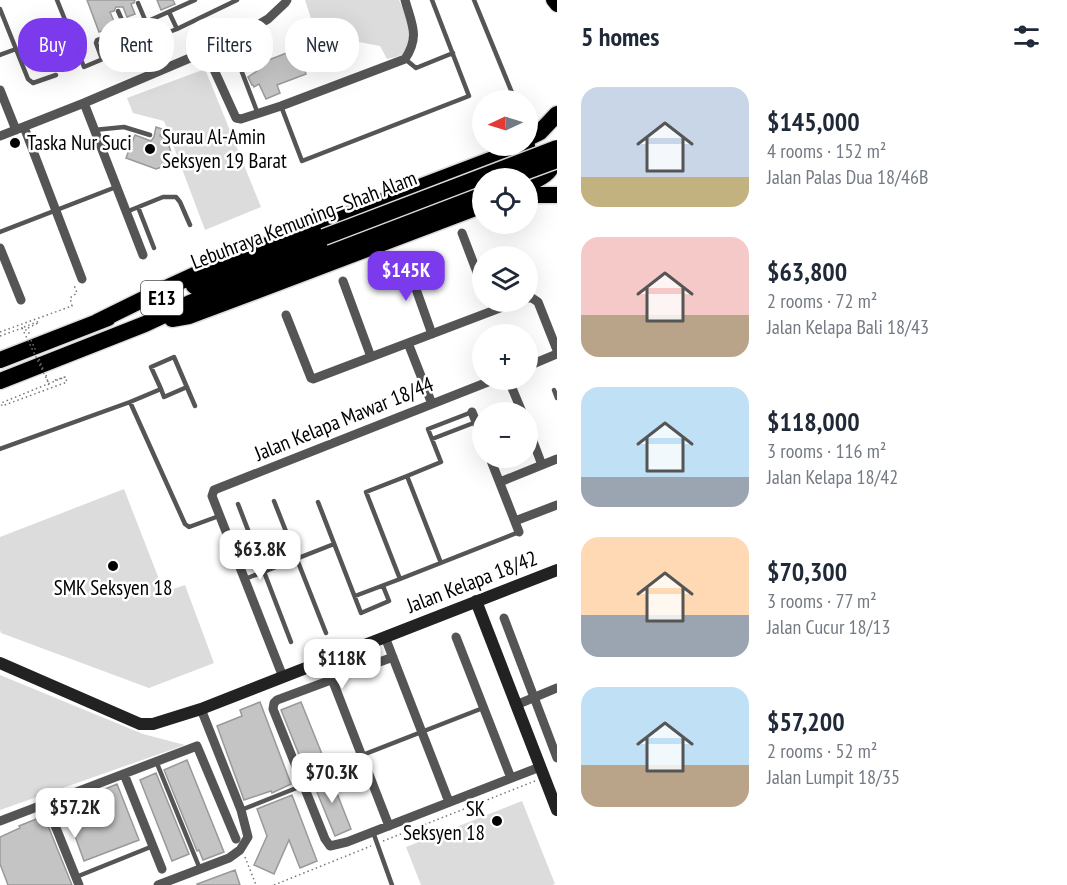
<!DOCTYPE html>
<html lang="en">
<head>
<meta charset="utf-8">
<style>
  body { margin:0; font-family:"PT Sans Narrow",sans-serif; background:#f6f6f7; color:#1f2937; height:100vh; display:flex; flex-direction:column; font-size:22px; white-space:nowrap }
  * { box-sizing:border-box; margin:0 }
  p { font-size:20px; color:#747a83 }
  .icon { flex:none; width:33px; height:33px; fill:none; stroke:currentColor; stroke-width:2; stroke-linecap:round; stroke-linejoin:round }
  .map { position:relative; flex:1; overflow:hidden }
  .sheet { display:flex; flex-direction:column; background:#fff; width:510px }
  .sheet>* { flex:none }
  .hud { position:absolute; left:18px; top:18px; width:448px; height:54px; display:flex; gap:12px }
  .needle { width:39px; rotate:266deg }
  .buttons { position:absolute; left:472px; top:90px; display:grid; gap:12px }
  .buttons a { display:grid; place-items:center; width:66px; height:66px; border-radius:50%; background:#fff; box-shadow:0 6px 24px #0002; font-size:30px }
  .price { position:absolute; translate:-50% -51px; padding:0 14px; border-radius:12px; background:#fff; color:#222; font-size:20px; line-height:39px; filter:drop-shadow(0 2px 3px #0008) }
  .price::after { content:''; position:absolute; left:50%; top:36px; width:18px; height:14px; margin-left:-9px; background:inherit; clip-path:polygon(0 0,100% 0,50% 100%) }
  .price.on { background:#7c3aed; color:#fff }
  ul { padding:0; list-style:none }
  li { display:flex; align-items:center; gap:18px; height:150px; padding:0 24px }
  li span { display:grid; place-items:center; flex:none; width:168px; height:120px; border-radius:18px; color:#555 }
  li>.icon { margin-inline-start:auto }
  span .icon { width:72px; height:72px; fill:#fffc; stroke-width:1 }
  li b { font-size:26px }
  h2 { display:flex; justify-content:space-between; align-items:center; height:72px; padding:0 24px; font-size:26px }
  .chip { padding:0 21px; border-radius:24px; background:#fff; box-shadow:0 6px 24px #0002; font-size:21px; line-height:54px }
  .chip.on { background:#7c3aed; color:#fff }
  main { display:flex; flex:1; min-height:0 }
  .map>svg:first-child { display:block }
  .green { fill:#dcdcdc }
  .building { fill:#c4c4c4; stroke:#999; stroke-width:1.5 }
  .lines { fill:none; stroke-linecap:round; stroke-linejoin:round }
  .primary-casing { stroke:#dbdbdb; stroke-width:16 }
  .highway-casing { stroke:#dbdbdb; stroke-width:19 }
  .path { stroke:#777; stroke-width:1.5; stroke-dasharray:1.5 3; stroke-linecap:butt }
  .lane { stroke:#555; stroke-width:4.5 }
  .street { stroke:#555; stroke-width:9 }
  .secondary { stroke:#222; stroke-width:12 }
  .primary { stroke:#000; stroke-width:14 }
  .highway { stroke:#000; stroke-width:16 }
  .highway-bridge-casing { stroke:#dbdbdb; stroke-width:19; stroke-linecap:butt }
  .path-bridge { stroke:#777; stroke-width:1.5; stroke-dasharray:1.5 3; stroke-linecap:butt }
  .highway-bridge { stroke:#000; stroke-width:16 }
  .poi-dot { fill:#000; stroke:#fff; stroke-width:2 }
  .labels { text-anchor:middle; stroke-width:5; stroke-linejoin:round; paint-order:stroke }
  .shield { fill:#fff; stroke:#4c4c4c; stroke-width:1.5 }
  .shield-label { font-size:20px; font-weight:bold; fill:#000 }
  .poi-label { font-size:21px; fill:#000; stroke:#fff; text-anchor:start }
  .street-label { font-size:21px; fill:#000; stroke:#fff }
</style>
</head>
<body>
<main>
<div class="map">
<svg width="557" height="885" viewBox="0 0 557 885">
  <rect width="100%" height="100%" fill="#fff"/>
  <path class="green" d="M305,0H399C405,14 420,44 401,55C397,57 391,58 387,59L380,46L316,34Z
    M205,69L261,207L205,230L164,121L133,113L127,98Z
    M124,489L164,592L185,585L214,663L149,688L1,633L0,630V537Z
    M0,675L143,734L185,745L0,810Z
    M522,801L555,884L552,885H421L406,847Z"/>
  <path class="building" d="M87,0H135L134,3L131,4L135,14L127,17L123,7H116L114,11L110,12L116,26L99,32Z
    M157,0H173L175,4L161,10Z
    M261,47L266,61L297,49L306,74L277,85L280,93L266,99L259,84L254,87L253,85H252L248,77L257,71L250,52Z
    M156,127L162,129L160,136L167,139L174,163L156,169L126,158L135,135L151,141L154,137Z
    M260,702L291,784L272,793L271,791L244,800L217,726L242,716L240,710Z
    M301,702L326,764L306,772L281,710Z
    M187,760L224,852L203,860L199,850L197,851L164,770Z
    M156,773L189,854L172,861L140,780Z
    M329,773L351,829L335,836L312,780Z
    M117,784L139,840L84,861L66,811L93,800L91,795Z
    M292,795L317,861L300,868L289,840L274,874L254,865L267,836L257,809Z
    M44,816L72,885H8L0,864V837L20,828L19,826Z
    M235,870L240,885H198L197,884Z"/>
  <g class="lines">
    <defs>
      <path id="primary" d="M553,0L557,5"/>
      <path id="highway" d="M528,138L540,132L557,114
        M528,184C543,177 557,171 552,151
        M528,195H557
        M194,286L324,237
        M172,319L189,316L256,291L483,205
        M97,322L164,289L225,261L527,146
        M0,360L108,318
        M0,381L145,324L190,303L483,188"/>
    </defs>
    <use href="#primary" class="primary-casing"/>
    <use href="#highway" class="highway-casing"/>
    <path class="path" d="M24,327L40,321
      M28,328L40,322
      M0,332L72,306L70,298L77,293L74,285
      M0,336L22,328L28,331L30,335
      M46,375L49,386
      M55,380L65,377L1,403L2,406L67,382L65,377
      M383,841L535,781
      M245,857L256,885
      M274,885L371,846"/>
    <path class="lane" d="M57,0L84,67L143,42L155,72
      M474,0L515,100
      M138,3L146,22
      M0,9L28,79L33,83L56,75
      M118,11L126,29
      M169,12L177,29
      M230,41L258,114
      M143,42L177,29L237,0
      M0,55L16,49
      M102,59L96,43L97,40L146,22L195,0
      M405,59L416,68L453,53
      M281,106L302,161L469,96L432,0
      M479,122L483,121
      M94,130L124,127L150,135
      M138,207L154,248
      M126,212L163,197H176L180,202L190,225
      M0,232L116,187
      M161,389L151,367L174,357L195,406
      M554,390L557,398
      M130,402L185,524L189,527L219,516
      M432,439L476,422
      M0,449L130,402L161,389L164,397L187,387
      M407,476L366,492L400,579L519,532
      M274,501L326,633
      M318,502L361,613L389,601L383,586
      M238,504L291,642
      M441,563L407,476L441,462L428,429L472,412
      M245,579L334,544
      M355,596L400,579
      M156,761L200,869
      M301,779L483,708
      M241,810L304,785
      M373,832L392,885
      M76,877L153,846"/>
    <path class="street" d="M206,52L236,118L241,119L281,106L405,59C420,36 412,25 405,0
      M0,90L16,130
      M84,103L143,255
      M24,127L82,279
      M0,136L84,103L230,41L268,19L285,3L287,0
      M462,233L483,288
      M0,248L21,300
      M406,261L432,334
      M343,281L371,357
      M528,298H532L538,302L557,350
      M286,315L311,378L313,379L516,302
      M408,343L432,404
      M528,366L557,354
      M512,388L522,412
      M472,412L483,439
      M528,428L542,465
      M490,458L519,532
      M500,482L557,459
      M515,521L557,505
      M504,618L557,758
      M385,637L449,802
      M456,637L511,778
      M393,657L277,700L274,703L273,709L325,839L330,846L347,842L540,767
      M283,677L212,496L214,490L493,380
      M332,679L389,826
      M516,705L557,688
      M124,774L162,869
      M46,803L79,885
      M0,821L197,746L236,839
      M158,885L229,858L240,850L248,837L241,810L201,709"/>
    <path class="secondary" d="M476,601L557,810
      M0,663L140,724H153L201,709L557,570"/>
    <use href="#primary" class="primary"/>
    <use href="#highway" class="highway"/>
    <defs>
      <path id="highway-bridge" d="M508,178L557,160
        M324,237L557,148"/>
    </defs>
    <use href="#highway-bridge" class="highway-bridge-casing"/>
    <path class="path-bridge" d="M22,328L49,384
      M31,340L36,351
      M39,359L43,369"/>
    <use href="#highway-bridge" class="highway-bridge"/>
  </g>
  <g class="poi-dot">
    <circle cx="15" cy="143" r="6"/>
    <circle cx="150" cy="149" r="6"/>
    <circle cx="113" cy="566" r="6"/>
    <circle cx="497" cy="821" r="6"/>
  </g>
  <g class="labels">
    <rect class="shield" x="141" y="281" width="42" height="34" rx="4.5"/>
    <g class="shield-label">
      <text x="162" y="305">E13</text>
    </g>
    <g class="poi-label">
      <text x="162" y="144">Surau Al-Amin<tspan x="162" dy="24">Seksyen 19 Barat</tspan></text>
      <text x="27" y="150">Taska Nur Suci</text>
      <text x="113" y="595" text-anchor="middle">SMK Seksyen 18</text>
      <text x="485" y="816" text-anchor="end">SK<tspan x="485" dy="24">Seksyen 18</tspan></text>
    </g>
    <g class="street-label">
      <text transform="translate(304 220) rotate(-21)" y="7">Lebuhraya Kemuning–Shah Alam</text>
      <text transform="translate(344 419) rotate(-22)" y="7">Jalan Kelapa Mawar 18/44</text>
      <text transform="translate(472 582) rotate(-21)" y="7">Jalan Kelapa 18/42</text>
    </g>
  </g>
</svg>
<div class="buttons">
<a><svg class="needle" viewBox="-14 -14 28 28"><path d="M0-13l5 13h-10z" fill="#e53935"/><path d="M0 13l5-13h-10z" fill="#747a83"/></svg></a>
<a><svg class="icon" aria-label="locate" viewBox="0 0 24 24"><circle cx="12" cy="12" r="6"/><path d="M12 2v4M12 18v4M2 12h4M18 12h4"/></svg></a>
<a><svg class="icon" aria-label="layers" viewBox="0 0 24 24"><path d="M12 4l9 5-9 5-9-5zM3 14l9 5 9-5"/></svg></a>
<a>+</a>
<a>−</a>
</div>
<b class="price on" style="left:406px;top:302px">$145K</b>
<b class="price" style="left:260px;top:581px">$63.8K</b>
<b class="price" style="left:342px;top:690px">$118K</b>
<b class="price" style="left:332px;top:804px">$70.3K</b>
<b class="price" style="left:75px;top:839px">$57.2K</b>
<div class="hud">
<a class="chip on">Buy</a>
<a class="chip">Rent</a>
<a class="chip">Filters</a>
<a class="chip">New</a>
</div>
</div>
<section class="sheet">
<h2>5 homes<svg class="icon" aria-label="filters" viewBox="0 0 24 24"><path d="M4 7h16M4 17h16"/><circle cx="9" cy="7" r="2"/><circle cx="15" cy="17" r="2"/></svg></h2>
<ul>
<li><span style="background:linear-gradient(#c9d6e8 75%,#c2b280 0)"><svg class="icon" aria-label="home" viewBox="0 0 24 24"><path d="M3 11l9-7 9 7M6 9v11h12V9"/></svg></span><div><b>$145,000</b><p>4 rooms · 152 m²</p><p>Jalan Palas Dua 18/46B</p></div></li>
<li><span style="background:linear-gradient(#f6c9c9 65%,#b9a48a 0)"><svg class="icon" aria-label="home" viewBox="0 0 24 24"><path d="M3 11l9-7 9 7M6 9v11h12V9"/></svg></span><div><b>$63,800</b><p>2 rooms · 72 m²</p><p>Jalan Kelapa Bali 18/43</p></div></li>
<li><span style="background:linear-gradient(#bfe0f5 75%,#9aa5b1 0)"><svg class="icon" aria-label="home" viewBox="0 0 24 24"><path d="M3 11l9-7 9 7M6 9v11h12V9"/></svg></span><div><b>$118,000</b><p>3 rooms · 116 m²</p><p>Jalan Kelapa 18/42</p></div></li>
<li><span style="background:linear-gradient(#ffd9b3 65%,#9aa5b1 0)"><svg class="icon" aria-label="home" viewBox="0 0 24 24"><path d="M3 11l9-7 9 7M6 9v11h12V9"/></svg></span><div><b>$70,300</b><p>3 rooms · 77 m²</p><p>Jalan Cucur 18/13</p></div></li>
<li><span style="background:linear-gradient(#bfe0f5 65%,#b9a48a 0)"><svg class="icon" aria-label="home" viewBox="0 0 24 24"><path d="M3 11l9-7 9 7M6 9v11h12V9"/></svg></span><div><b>$57,200</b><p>2 rooms · 52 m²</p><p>Jalan Lumpit 18/35</p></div></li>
</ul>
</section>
</main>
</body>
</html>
